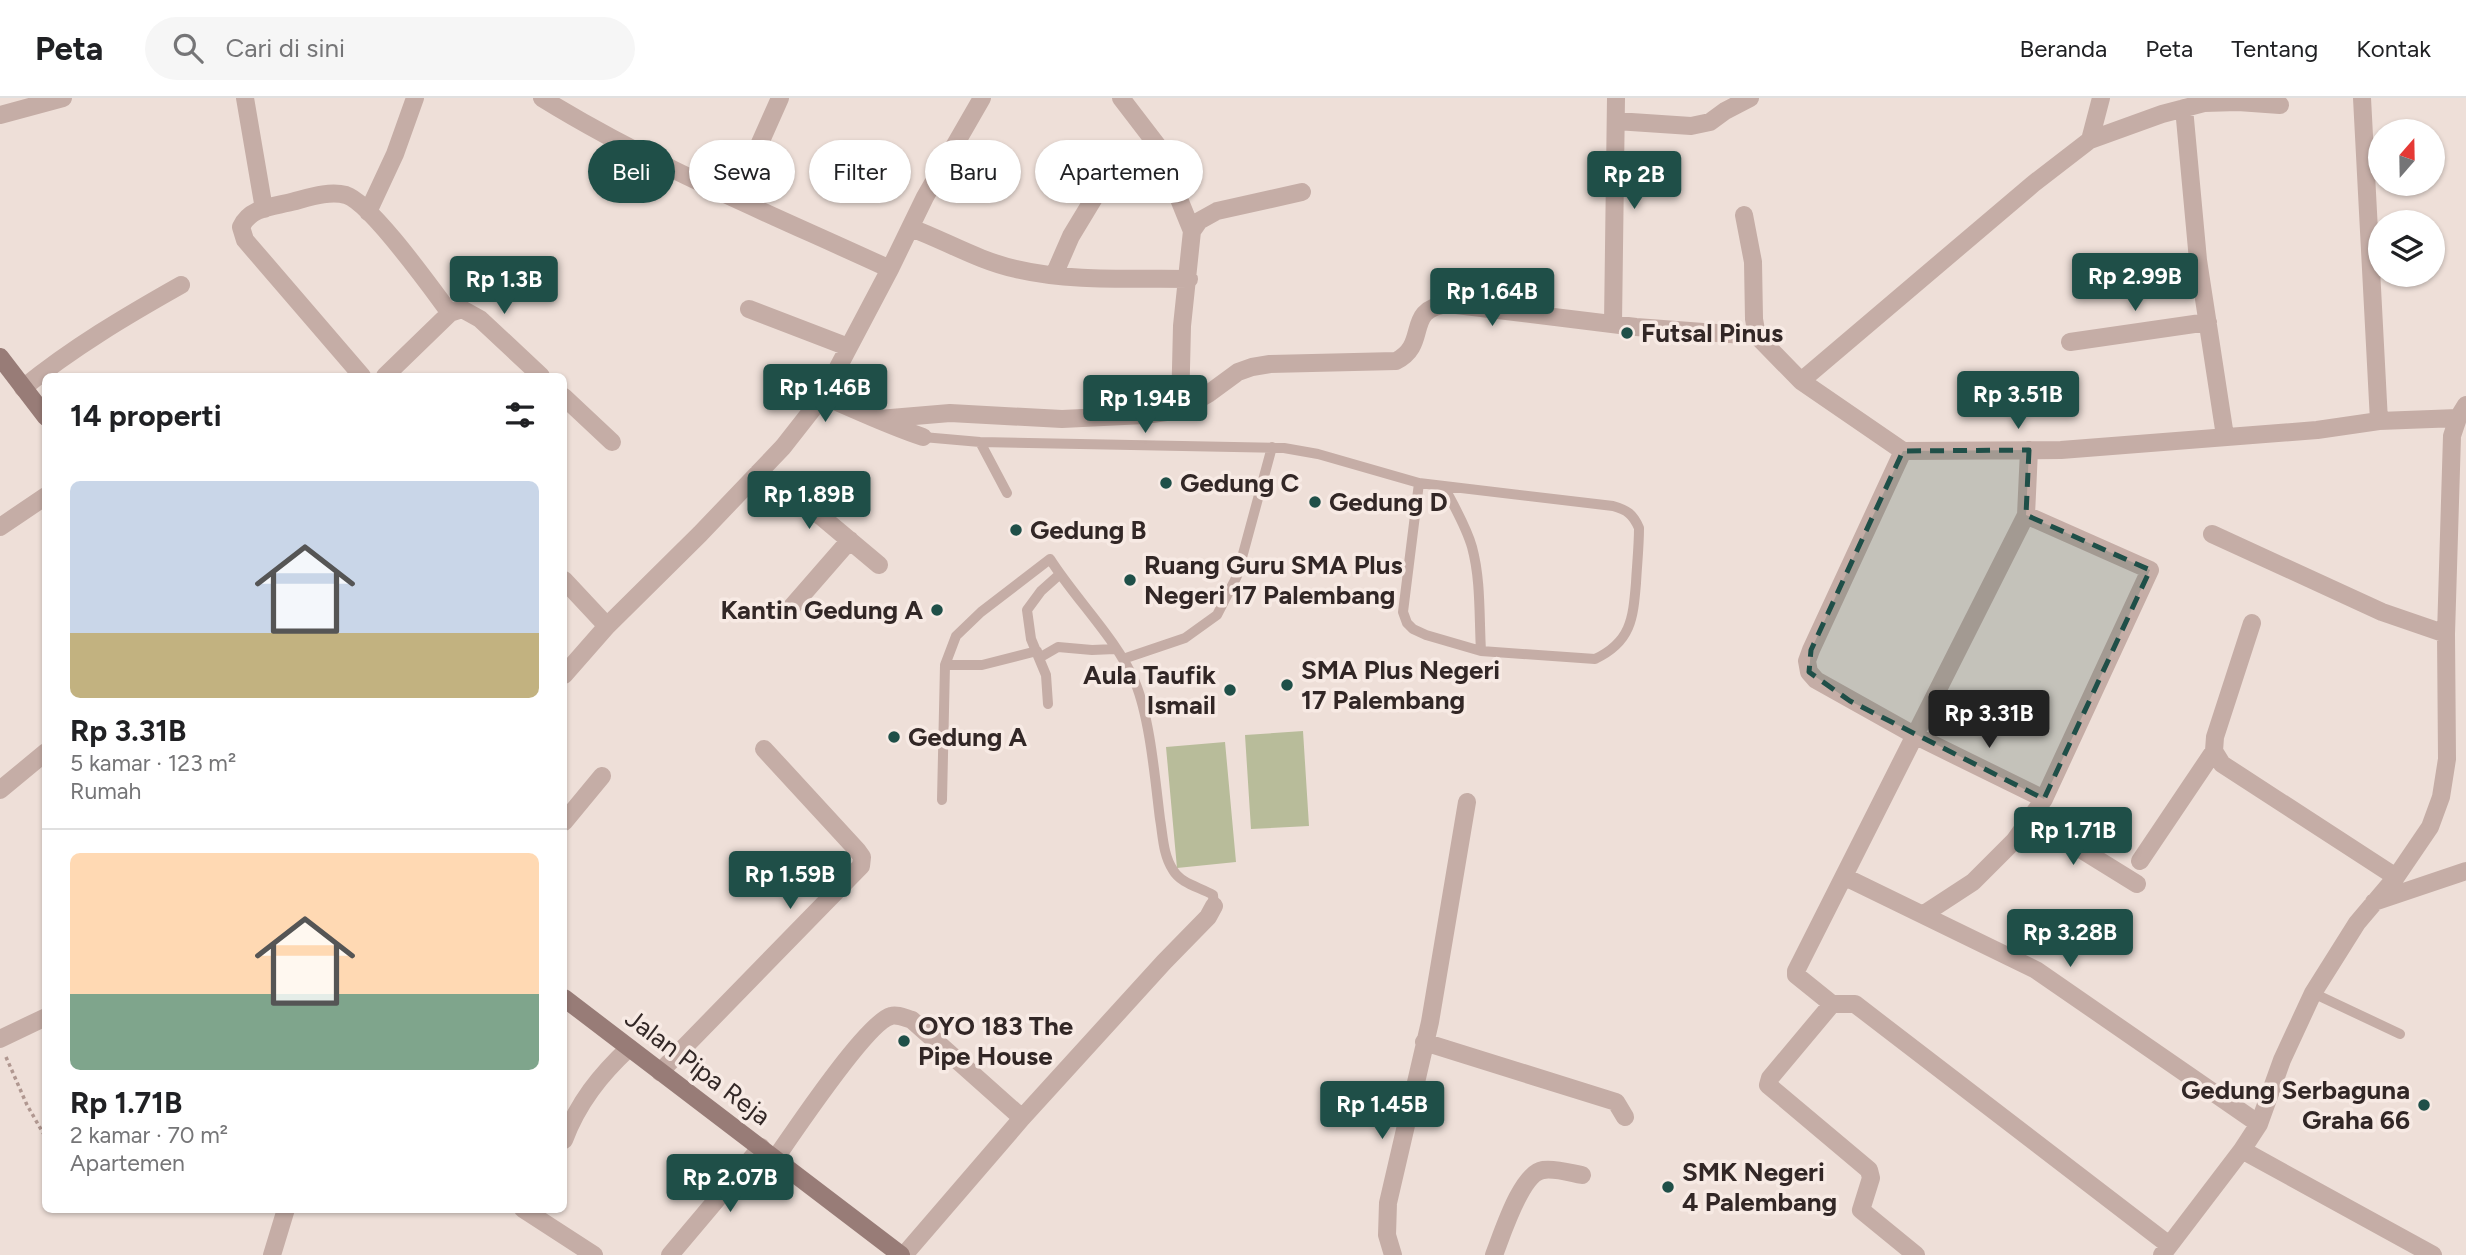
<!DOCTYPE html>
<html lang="id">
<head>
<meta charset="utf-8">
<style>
  body { margin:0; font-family:Figtree,sans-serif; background:#f6f6f6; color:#202124; height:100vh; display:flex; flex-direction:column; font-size:26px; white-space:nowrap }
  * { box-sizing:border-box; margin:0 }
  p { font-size:23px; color:#757577 }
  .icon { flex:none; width:38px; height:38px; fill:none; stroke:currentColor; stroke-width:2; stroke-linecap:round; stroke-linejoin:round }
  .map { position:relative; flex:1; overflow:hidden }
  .drawer { position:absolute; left:42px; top:275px; width:525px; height:840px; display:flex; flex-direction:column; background:#fff; border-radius:10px; box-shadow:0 2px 5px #0004 }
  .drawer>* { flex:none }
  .hud { position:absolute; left:588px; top:42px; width:665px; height:63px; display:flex; gap:14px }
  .needle { width:46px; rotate:20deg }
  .buttons { position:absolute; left:2368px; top:21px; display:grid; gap:14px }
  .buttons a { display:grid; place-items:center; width:77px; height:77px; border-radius:50%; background:#fff; box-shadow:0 2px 5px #0004; font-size:35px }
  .price { position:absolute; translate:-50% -60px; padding:0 16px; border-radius:7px; background:#1f4f48; color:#fff; font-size:23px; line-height:46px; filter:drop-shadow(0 2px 4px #0008) }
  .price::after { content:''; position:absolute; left:50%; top:42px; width:21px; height:16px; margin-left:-10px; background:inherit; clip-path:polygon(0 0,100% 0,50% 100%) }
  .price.on { background:#222; color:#fff }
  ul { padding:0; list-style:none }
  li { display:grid; align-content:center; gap:14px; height:371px; padding:0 28px }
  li+li { border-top:2px solid #e0e0e0 }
  li span { display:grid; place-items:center; height:217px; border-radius:10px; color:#555 }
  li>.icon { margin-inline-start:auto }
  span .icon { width:126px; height:126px; fill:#fffc; stroke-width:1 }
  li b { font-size:30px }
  h2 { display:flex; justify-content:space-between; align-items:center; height:84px; padding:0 28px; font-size:30px }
  .tag { padding:0 24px; border-radius:32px; background:#fff; box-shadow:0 2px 5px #0004; font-size:24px; line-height:63px }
  .tag.on { background:#1f4f48; color:#fff }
  header { display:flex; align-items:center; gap:42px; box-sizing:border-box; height:98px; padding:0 35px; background:#fff; border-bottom:2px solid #e0e0e0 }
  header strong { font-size:33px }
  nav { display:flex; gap:38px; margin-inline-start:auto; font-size:24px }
  .search { width:490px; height:63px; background:#f6f6f6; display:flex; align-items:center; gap:18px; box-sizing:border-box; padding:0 24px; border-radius:38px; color:#757577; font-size:26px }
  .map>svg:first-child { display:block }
  .green { fill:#b8bc9a }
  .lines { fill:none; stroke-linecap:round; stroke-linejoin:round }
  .path { stroke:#b09790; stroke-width:3.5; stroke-dasharray:3.5 3.5; stroke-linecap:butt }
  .lane { stroke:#c5ada6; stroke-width:10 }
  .street { stroke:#c5ada6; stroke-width:18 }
  .secondary { stroke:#987c77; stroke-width:18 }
  .marked { fill:#1f4f48; fill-opacity:0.2; stroke:#1f4f48; stroke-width:5; stroke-dasharray:14 9; stroke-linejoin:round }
  .poi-dot { fill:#1f4f48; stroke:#f7eae4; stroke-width:2.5 }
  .labels { text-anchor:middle; stroke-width:7; stroke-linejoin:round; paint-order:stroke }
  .poi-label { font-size:26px; font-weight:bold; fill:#322726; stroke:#f7eae4; text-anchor:start }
  .street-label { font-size:26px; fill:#322726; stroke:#f7eae4 }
</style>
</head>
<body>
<header>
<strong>Peta</strong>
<div class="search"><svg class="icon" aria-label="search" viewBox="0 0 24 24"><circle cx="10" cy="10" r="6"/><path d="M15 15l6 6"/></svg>Cari di sini</div>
<nav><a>Beranda</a><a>Peta</a><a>Tentang</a><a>Kontak</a></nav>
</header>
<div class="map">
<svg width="2466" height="1157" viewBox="0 0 2466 1157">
  <rect width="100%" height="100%" fill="#eedfd8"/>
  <path class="green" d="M1303,633L1309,728L1251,731L1245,637Z
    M1225,644L1236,764L1177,770L1166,649Z"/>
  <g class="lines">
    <path class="path" d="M6,959L27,1007L46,1040
      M45,1069L46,1067"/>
    <path class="lane" d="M923,339L980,344L1284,350L1318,356L1419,385L1613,408C1627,412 1633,416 1639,430C1639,448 1637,466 1636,485C1633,521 1631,544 1595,561L1481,553L1426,537L1413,531L1407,525L1403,514L1419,385
      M980,344L1007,395
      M1444,389C1454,408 1466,428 1472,449C1481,482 1479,519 1481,553
      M1039,560L1058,549L1092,552L1115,551
      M1123,561L1185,540L1217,517L1237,478L1272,349
      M945,567H982L1037,553
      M1048,606L1046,577L1031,541L1027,512L1041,493L1060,476
      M942,702L945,567L956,538L981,514L1050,461C1076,502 1116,540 1135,584C1150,620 1155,681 1160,721C1163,738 1163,757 1173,772C1181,786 1200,789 1213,797L1214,808
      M2313,895L2400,936"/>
    <path class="street" d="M245,0L264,111
      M542,0C652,68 773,117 890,171
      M1121,0L1157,47L1192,133
      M2362,0L2379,323
      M2184,10L2198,162L2225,338
      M0,17L63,0
      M1616,23L1691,28L1710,24L1725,13L1750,0
      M2090,42L2101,0
      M736,99L780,0
      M368,114L395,56L415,0
      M1744,117L1753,164L1754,221L1757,238
      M911,130C946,143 979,163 1016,171C1070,184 1133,180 1189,181
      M1054,177L1071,138L1117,62
      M749,211L848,249
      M1613,225L1616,0
      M2070,244L2208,224
      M362,278L245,142L241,129C249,111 269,109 287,105C305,101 327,92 346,97C371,105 432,191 450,215
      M385,278L450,215L462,211L480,221L541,278
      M1801,283L2033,86L2090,42L2162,16L2204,5L2238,4L2280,7
      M23,290C72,250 126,218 181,187
      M823,298C856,312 889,328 923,339
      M564,299L612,344
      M1180,312L1182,228L1192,133L1199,123L1217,113L1302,94
      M879,321L950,315L1062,321L1145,317L1180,312L1208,296L1238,274L1252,269L1270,266L1396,263C1430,246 1403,211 1448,206L1636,229L1757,238L1801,283L1903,353L2061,352L2317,332L2379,323L2458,320
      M2029,352L2026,417L1796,873V877L1832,906H1855L2169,1147
      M1903,353L1811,552L1807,563L1809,574L1816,582L1916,638L2044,701
      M759,374L823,420L879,467
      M0,429L46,398
      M2212,436L2382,514L2446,536
      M564,482L607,528
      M789,512L850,442
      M2252,525L2215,639L2214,653L2222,666L2396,779
      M564,577L607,528L700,436L783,349L823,298L890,171L925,99L982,0
      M0,692L46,654
      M2036,713L2066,737L2068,743L2074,747L2137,786
      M564,724L602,678
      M2140,763L2214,653
      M1845,779L2036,872L2259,1026
      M2374,804L2466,773
      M1924,816L1973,784L2015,742L2044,701L2150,472L2026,417
      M1832,906L1770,980L1768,987L1869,1072L1871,1080L1861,1112L1916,1157
      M0,941L46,919
      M1424,944L1616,1004L1625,1019
      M660,974L861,768L862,759L857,752L764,651
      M564,1042C578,1005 600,977 629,950
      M2242,1052L2433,1157
      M775,1061C793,1035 867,924 891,918C897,916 905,920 912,922L1022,1020
      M523,1111L594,1157
      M272,1157L286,1111
      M670,1157L761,1049
      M904,1157L1022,1020L1164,864L1208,819L1214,808
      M1393,1157L1387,1137L1388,1105L1430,924L1467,704
      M1494,1157C1502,1137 1521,1075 1543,1072C1555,1070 1571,1075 1582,1077
      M2162,1157L2242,1052L2259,1026L2282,962L2313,895L2357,825L2396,779L2430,729L2441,699L2447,661L2446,536L2452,338L2458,320L2466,307"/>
    <path class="secondary" d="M0,259L46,319
      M564,900L901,1157"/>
  </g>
  <path class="marked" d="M2029,352L2026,417L2150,472L2044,701L1850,603L1809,574L1811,552L1903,353Z"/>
  <g class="poi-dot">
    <circle cx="1627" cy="235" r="7"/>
    <circle cx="1166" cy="385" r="7"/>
    <circle cx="1315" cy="404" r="7"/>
    <circle cx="1016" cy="432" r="7"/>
    <circle cx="1130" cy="482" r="7"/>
    <circle cx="937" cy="512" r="7"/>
    <circle cx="1287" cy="587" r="7"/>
    <circle cx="1230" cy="592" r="7"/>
    <circle cx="894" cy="639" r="7"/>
    <circle cx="904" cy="943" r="7"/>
    <circle cx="2424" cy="1007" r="7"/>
    <circle cx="1668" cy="1089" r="7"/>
  </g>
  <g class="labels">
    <g class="poi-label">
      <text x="1641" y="244">Futsal Pinus</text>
      <text x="1180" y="394">Gedung C</text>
      <text x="1329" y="413">Gedung D</text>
      <text x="1030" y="441">Gedung B</text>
      <text x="1144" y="476">Ruang Guru SMA Plus<tspan x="1144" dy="30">Negeri 17 Palembang</tspan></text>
      <text x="923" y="521" text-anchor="end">Kantin Gedung A</text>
      <text x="1301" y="581">SMA Plus Negeri<tspan x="1301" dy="30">17 Palembang</tspan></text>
      <text x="1216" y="586" text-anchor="end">Aula Taufik<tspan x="1216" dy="30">Ismail</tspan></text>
      <text x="908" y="648">Gedung A</text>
      <text x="918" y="937">OYO 183 The<tspan x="918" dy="30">Pipe House</tspan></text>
      <text x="2410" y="1001" text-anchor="end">Gedung Serbaguna<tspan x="2410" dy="30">Graha 66</tspan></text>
      <text x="1682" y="1083">SMK Negeri<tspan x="1682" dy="30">4 Palembang</tspan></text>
    </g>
    <g class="street-label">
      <text transform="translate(698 969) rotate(37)" y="9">Jalan Pipa Reja</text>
    </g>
  </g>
</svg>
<div class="buttons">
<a><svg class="needle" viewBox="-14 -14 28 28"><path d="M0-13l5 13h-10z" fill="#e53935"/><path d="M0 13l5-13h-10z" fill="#757577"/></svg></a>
<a><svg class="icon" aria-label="layers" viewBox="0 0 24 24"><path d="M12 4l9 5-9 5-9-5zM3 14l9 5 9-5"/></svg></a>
</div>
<b class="price" style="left:1634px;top:113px">Rp 2B</b>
<b class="price" style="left:2135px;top:215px">Rp 2.99B</b>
<b class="price" style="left:504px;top:218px">Rp 1.3B</b>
<b class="price" style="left:1492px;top:230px">Rp 1.64B</b>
<b class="price" style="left:825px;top:326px">Rp 1.46B</b>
<b class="price" style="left:2018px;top:333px">Rp 3.51B</b>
<b class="price" style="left:1145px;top:337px">Rp 1.94B</b>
<b class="price" style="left:809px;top:433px">Rp 1.89B</b>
<b class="price on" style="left:1989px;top:652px">Rp 3.31B</b>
<b class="price" style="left:2073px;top:769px">Rp 1.71B</b>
<b class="price" style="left:790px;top:813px">Rp 1.59B</b>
<b class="price" style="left:2070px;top:871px">Rp 3.28B</b>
<b class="price" style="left:1382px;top:1043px">Rp 1.45B</b>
<b class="price" style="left:730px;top:1116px">Rp 2.07B</b>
<div class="hud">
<a class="tag on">Beli</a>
<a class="tag">Sewa</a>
<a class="tag">Filter</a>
<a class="tag">Baru</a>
<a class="tag">Apartemen</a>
</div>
<section class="drawer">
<h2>14 properti<svg class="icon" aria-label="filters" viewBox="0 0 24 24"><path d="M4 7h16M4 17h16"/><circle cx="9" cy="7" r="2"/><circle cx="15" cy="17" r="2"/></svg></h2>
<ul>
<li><span style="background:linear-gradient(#c9d6e8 70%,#c2b280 0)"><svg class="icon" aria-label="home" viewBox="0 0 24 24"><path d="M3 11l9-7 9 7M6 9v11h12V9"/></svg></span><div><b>Rp 3.31B</b><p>5 kamar · 123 m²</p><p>Rumah</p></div></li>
<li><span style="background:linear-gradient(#ffd9b3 65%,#7fa58c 0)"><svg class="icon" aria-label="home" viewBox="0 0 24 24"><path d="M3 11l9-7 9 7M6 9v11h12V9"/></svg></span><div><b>Rp 1.71B</b><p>2 kamar · 70 m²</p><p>Apartemen</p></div></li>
</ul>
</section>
</div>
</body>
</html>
